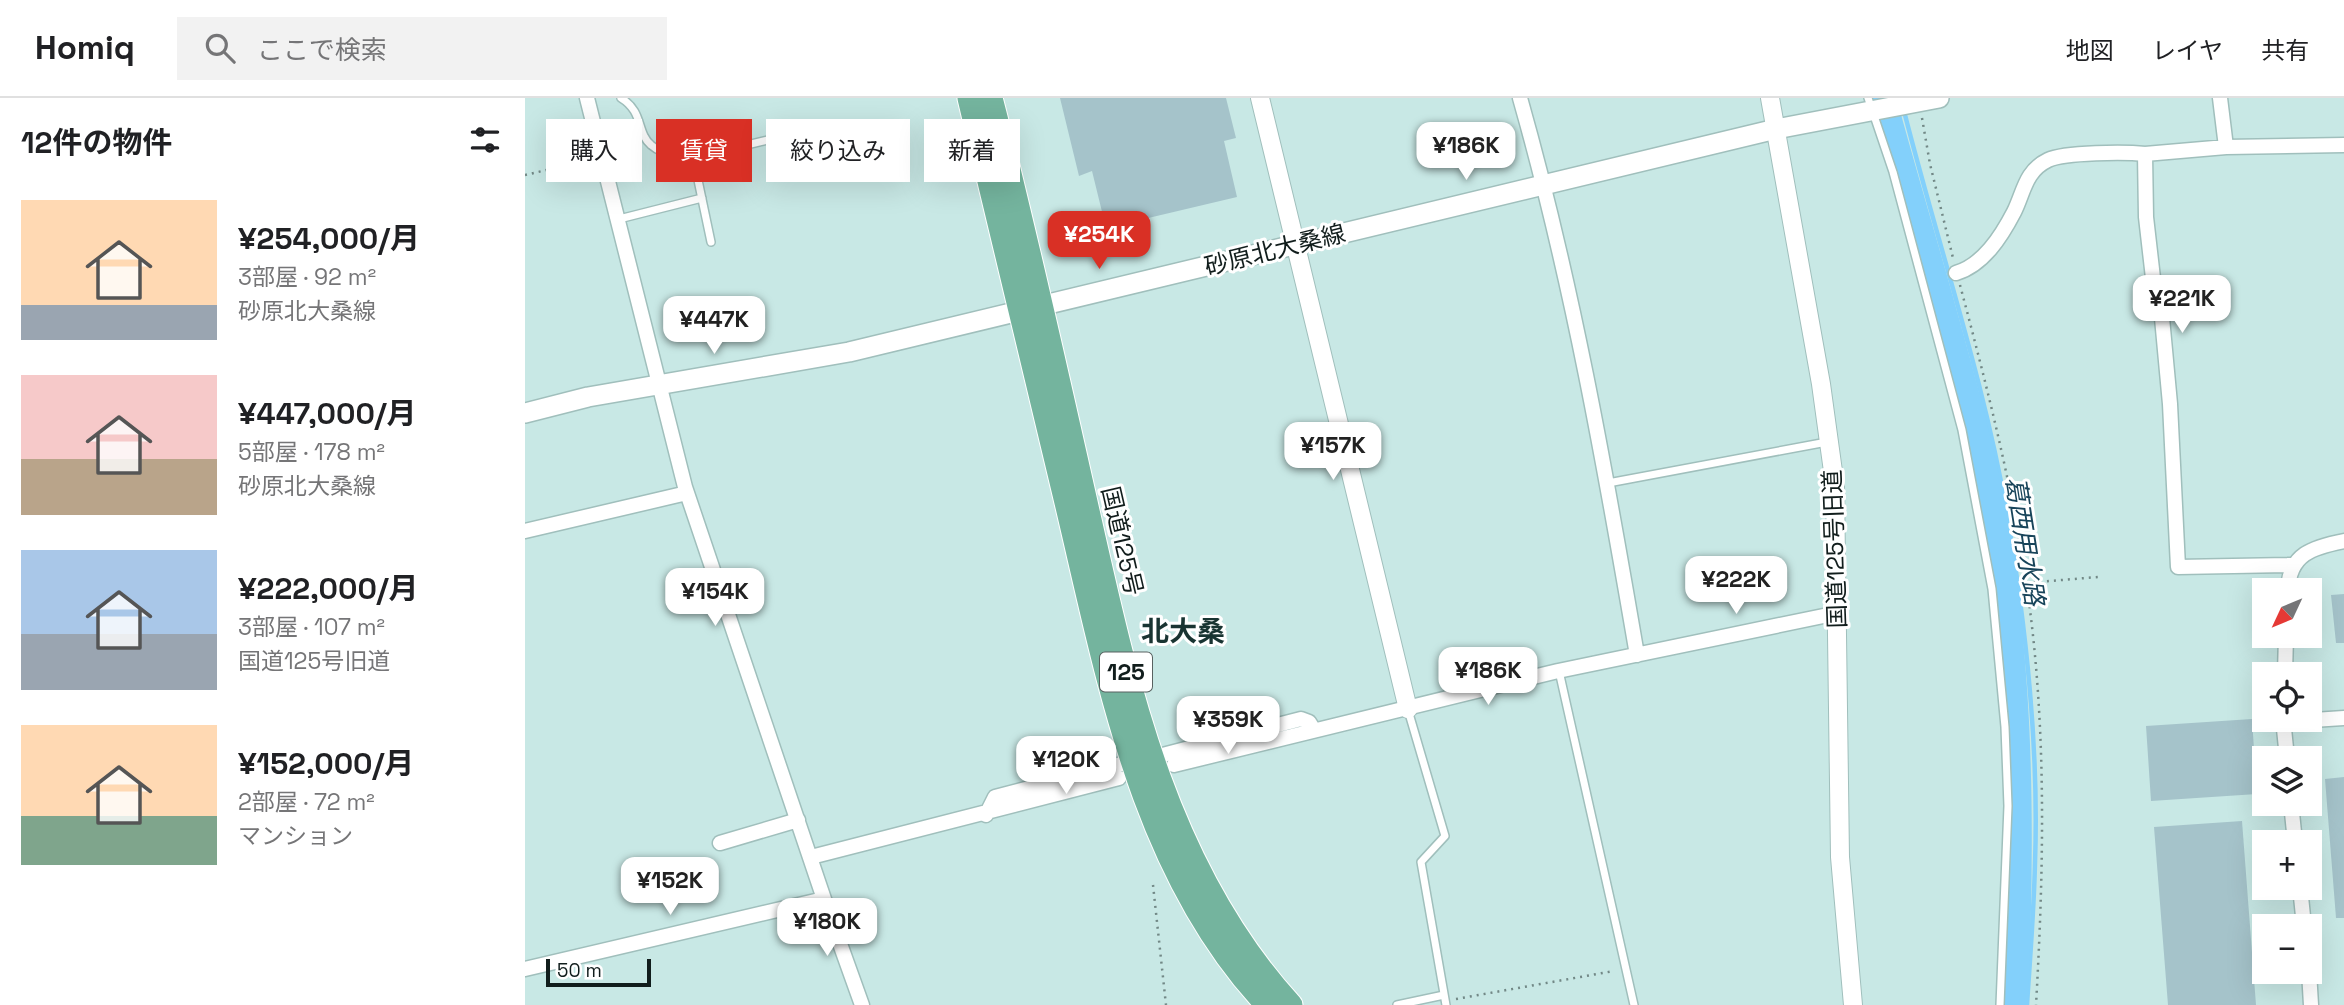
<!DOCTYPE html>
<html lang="ja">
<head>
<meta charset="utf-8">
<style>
  body { margin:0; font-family:"Space Grotesk","Noto Sans JP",sans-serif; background:#f2f2f2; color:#202124; height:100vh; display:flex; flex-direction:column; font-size:26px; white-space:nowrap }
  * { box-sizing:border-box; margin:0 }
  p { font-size:23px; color:#757577 }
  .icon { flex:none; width:38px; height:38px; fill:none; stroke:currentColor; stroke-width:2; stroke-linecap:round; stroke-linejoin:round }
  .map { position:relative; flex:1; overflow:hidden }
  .side { display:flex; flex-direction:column; background:#fff; width:525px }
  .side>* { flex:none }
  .guide { position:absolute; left:21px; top:21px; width:665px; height:63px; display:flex; gap:14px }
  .needle { width:46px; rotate:226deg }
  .buttons { position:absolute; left:1727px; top:480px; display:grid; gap:14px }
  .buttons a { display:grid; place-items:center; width:70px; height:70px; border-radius:0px; background:#fff; box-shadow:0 7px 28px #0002; font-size:35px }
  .scale { position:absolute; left:21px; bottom:18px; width:105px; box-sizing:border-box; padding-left:7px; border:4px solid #111d1c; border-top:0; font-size:19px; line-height:24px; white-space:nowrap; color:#111d1c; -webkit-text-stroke:5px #fff; paint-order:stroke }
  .price { position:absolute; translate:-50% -60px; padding:0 16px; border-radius:14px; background:#fff; color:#222; font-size:23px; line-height:46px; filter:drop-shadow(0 2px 4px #0008) }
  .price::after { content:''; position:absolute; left:50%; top:42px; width:21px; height:16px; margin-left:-10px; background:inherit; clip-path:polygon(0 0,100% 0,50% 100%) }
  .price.selected { background:#d93025; color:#fff }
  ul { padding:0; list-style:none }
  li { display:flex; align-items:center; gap:21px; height:175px; padding:0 21px }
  li span { display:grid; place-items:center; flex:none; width:196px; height:140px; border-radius:0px; color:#555 }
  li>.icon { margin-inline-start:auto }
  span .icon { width:84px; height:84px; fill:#fffc; stroke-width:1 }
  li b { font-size:30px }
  h2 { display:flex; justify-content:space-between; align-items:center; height:84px; padding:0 21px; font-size:30px }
  .pill { padding:0 24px; border-radius:0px; background:#fff; box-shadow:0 7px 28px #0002; font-size:24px; line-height:63px }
  .pill.selected { background:#d93025; color:#fff }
  header { display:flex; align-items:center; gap:42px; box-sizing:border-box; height:98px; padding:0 35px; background:#fff; border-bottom:2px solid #e0e0e0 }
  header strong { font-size:33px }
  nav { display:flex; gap:38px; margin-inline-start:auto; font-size:24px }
  .search { width:490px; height:63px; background:#f2f2f2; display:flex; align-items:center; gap:18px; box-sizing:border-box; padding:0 24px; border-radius:0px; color:#757577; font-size:26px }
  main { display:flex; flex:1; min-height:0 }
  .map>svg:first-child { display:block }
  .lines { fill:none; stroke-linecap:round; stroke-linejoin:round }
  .stream { stroke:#83d0fb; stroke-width:4.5 }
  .river { stroke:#83d0fb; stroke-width:24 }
  .building { fill:#a5c3ca }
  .service-casing { stroke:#a0bfbc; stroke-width:10 }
  .minor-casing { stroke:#a0bfbc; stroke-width:17 }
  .tertiary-casing { stroke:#a0bfbc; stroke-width:20 }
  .secondary-casing { stroke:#a0bfbc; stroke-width:22 }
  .trunk-casing { stroke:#fff; stroke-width:25 }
  .path { stroke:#728886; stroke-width:2.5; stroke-dasharray:2 5; stroke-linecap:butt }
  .service { stroke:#fff; stroke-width:7 }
  .minor { stroke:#fff; stroke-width:14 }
  .tertiary { stroke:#fff; stroke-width:18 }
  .secondary { stroke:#fff; stroke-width:19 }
  .trunk { stroke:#74b49e; stroke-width:23 }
  .labels { text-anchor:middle; stroke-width:6; stroke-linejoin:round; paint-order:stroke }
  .shield { fill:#fff; stroke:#586160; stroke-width:2 }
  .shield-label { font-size:23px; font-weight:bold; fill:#111d1c }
  .street-label { font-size:24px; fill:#111d1c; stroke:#fff }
  .water-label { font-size:26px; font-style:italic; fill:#18445a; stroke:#fff }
  .quarter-label { font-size:28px; font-weight:bold; fill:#193432; stroke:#fff }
</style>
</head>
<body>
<header>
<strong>Homiq</strong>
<div class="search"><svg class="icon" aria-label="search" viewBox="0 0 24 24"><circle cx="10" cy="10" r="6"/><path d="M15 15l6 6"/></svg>ここで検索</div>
<nav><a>地図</a><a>レイヤ</a><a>共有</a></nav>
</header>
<main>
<section class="side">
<h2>12件の物件<svg class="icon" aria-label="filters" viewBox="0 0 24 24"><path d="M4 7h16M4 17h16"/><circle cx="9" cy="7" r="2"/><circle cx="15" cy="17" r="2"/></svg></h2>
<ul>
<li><span style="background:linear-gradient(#ffd9b3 75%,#9aa5b1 0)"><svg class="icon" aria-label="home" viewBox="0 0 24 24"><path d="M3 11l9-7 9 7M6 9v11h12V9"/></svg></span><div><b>¥254,000/月</b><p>3部屋 · 92 m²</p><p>砂原北大桑線</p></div></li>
<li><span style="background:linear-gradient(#f6c9c9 60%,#b9a48a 0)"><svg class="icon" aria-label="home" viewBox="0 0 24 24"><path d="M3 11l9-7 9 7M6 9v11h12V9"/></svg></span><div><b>¥447,000/月</b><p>5部屋 · 178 m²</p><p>砂原北大桑線</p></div></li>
<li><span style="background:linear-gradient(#a9c7e8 60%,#9aa5b1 0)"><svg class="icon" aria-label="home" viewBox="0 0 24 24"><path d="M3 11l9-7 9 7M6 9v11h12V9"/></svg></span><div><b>¥222,000/月</b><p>3部屋 · 107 m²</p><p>国道125号旧道</p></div></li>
<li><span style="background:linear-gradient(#ffd9b3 65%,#7fa58c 0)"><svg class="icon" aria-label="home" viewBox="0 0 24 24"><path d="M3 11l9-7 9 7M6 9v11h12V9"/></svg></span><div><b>¥152,000/月</b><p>2部屋 · 72 m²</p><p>マンション</p></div></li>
</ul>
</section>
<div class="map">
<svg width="1819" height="907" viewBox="0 0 1819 907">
  <rect width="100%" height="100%" fill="#c8e8e5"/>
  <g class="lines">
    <path class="stream" d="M1379,13C1414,151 1461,287 1484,428C1502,538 1514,653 1510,765C1509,812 1505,860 1502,907"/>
    <path class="river" d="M1359,0C1390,114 1426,227 1454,343C1498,528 1499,718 1491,907"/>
  </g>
  <path class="building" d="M535,0H701L711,40L699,43L712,99L581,130L567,73L554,78Z
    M1819,496V545H1811L1806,497Z
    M1727,621L1732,696L1626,703L1621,628Z
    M1819,679V820H1811L1800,681Z
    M1717,723L1731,907H1643L1629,729Z"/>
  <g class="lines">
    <defs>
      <path id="service" d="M96,0C119,14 111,34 126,47C138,58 155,56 169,63L186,144
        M1343,0L1368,74L1437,332L1467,491L1480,629L1483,708L1475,907
        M169,63L176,58L284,32
        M94,121L177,100
        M1083,385L1302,344
        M1034,573L1109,907
        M883,612L920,738L896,764L921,907
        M872,907L919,897"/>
      <path id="minor" d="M62,0L160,389L299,801L337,907
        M995,0C1047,183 1080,370 1112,557
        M1695,0L1701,49
        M1431,175C1458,167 1476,139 1489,114C1499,94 1500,73 1523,62C1540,54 1601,54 1620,56
        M0,433L162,395
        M1767,467L1653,469L1645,306L1637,220L1628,180L1621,119L1620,56L1701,49L1819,47
        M1763,492C1764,456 1788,449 1819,443
        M1760,576L1761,537
        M1758,621L1762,660
        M1758,624L1819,620
        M626,660L776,621L784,624L789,632
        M649,667L1033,573L1313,515
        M1766,705L1770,744
        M461,717L470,699L608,663
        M195,745L273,722
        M286,759L594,680
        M1775,789L1779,828
        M0,871L299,801
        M1784,873L1786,907"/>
      <path id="tertiary" d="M735,0L883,611
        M1245,0L1296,286L1310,388L1315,759L1328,907"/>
      <path id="secondary" d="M0,315L63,299L324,254L1251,31L1414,0"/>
      <path id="trunk" d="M444,0C475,132 508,264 539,396C581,570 614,772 742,907
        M466,0C499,127 527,254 556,382C598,566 634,763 766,907"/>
    </defs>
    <use href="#service" class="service-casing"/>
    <use href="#minor" class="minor-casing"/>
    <use href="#tertiary" class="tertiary-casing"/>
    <use href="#secondary" class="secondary-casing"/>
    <use href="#trunk" class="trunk-casing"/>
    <path class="path" d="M1397,20L1405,66L1428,160
      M0,77L65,62
      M1435,187C1461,285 1486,382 1501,483C1522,623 1519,766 1511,907
      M1501,485L1573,479
      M628,787L641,907
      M931,901L1089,873"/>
    <use href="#service" class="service"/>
    <use href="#minor" class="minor"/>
    <use href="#tertiary" class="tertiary"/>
    <use href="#secondary" class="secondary"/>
    <use href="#trunk" class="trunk"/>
  </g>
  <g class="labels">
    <rect class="shield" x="575" y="554.5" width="52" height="39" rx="5"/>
    <g class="shield-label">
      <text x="601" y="582">125</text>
    </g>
    <g class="street-label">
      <text transform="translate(750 152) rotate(-14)" y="8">砂原北大桑線</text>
      <text transform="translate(597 443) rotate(77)" y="8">国道125号</text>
      <text transform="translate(1310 451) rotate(-92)" y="8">国道125号旧道</text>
    </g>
    <g class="water-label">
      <text transform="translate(1500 443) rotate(81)" y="9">葛西用水路</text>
    </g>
    <g class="quarter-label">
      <text x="658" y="543">北大桑</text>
    </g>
  </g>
</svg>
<div class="buttons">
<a><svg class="needle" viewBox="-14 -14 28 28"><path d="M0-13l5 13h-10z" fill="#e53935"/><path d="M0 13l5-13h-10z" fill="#757577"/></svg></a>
<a><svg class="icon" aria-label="locate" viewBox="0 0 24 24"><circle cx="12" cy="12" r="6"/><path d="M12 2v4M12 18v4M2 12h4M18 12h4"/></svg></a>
<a><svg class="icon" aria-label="layers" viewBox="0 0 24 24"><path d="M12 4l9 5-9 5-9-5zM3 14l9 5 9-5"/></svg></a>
<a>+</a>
<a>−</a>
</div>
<div class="scale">50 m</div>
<b class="price" style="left:941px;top:84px">¥186K</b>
<b class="price selected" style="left:574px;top:173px">¥254K</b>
<b class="price" style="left:1657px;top:237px">¥221K</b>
<b class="price" style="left:189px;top:258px">¥447K</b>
<b class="price" style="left:808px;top:384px">¥157K</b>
<b class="price" style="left:1211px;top:518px">¥222K</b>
<b class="price" style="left:190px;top:530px">¥154K</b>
<b class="price" style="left:963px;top:609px">¥186K</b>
<b class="price" style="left:703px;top:658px">¥359K</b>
<b class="price" style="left:541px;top:698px">¥120K</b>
<b class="price" style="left:145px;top:819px">¥152K</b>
<b class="price" style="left:302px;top:860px">¥180K</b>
<div class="guide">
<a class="pill">購入</a>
<a class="pill selected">賃貸</a>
<a class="pill">絞り込み</a>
<a class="pill">新着</a>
</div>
</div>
</main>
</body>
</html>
